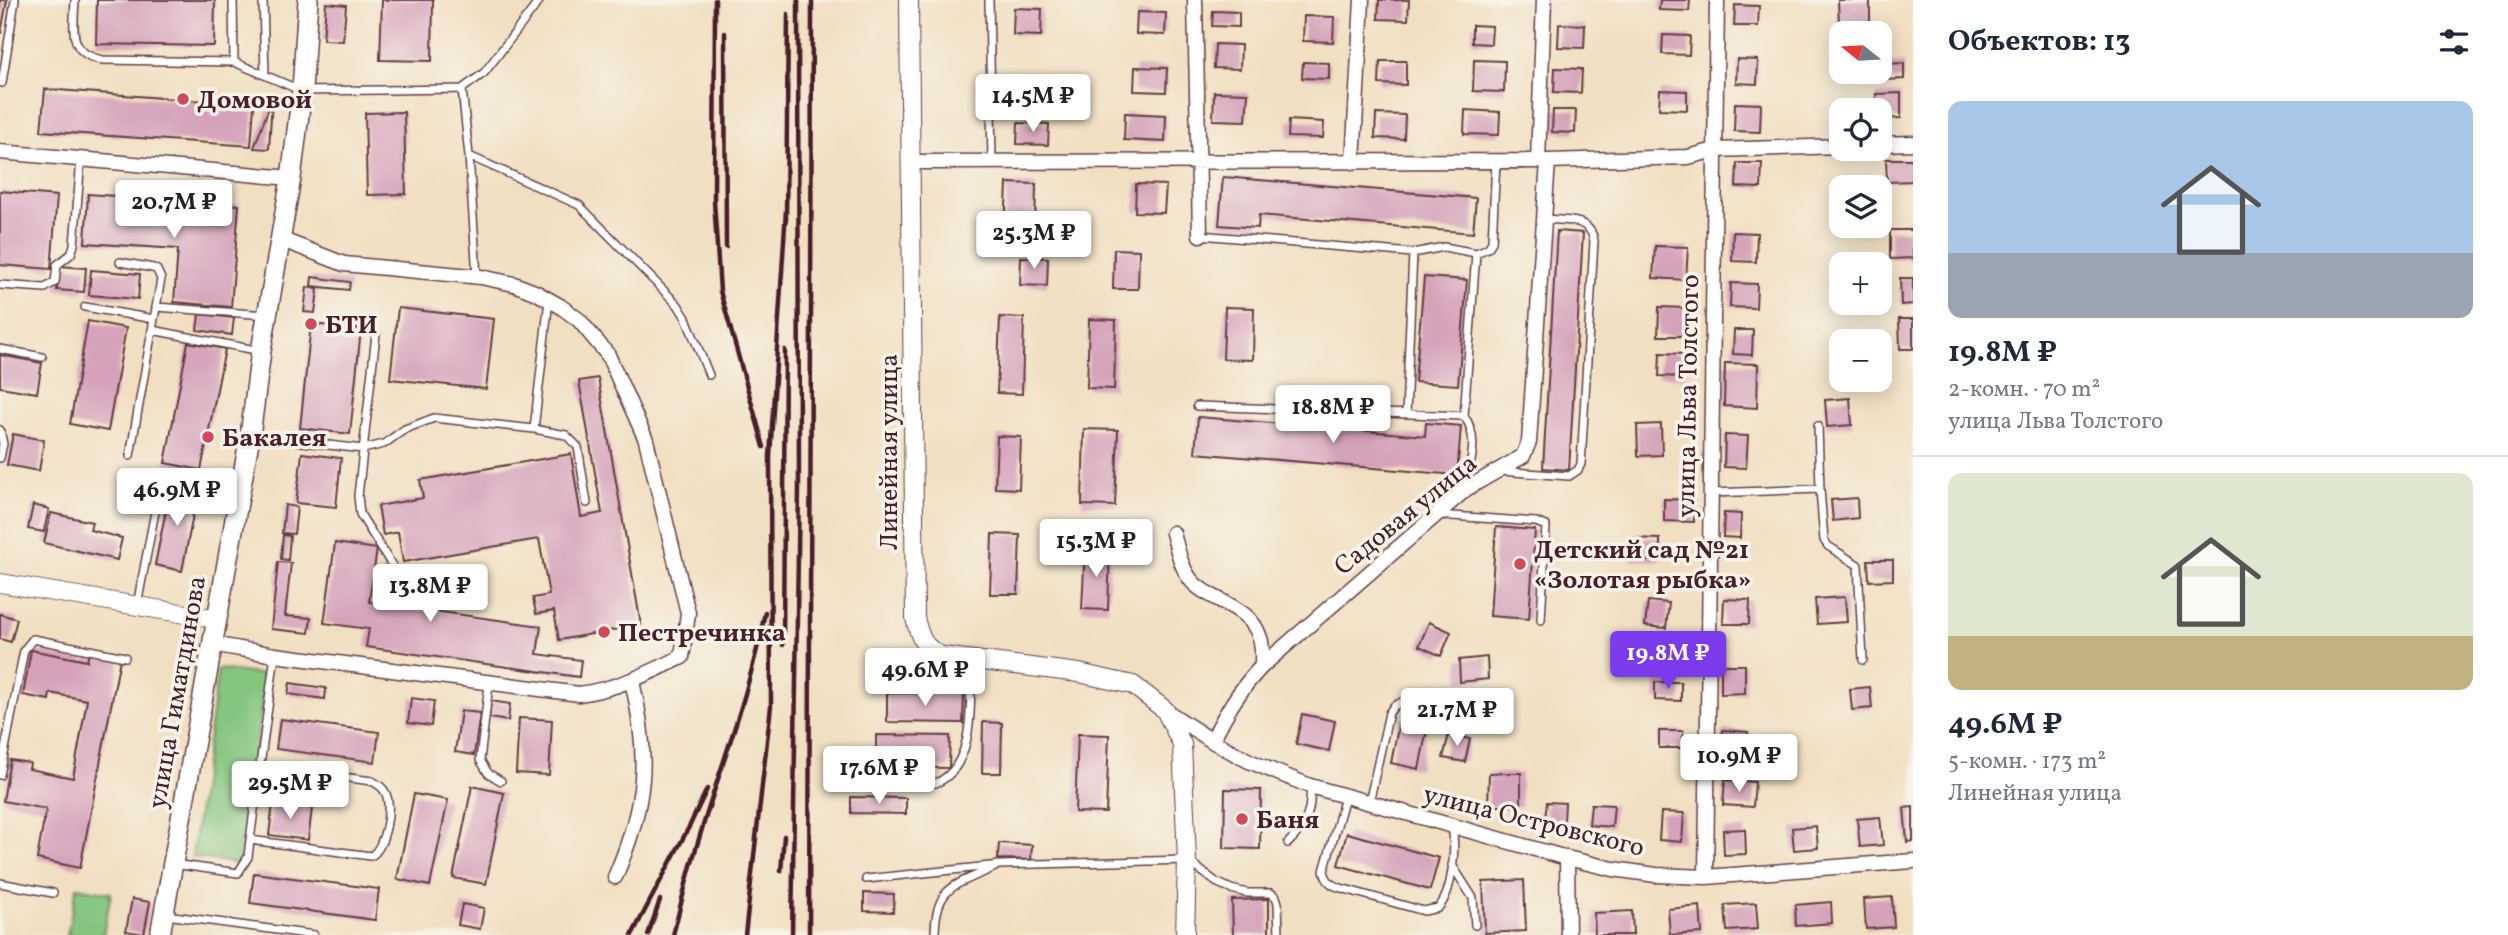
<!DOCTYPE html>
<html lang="ru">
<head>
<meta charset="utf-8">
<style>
  body { margin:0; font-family:Vollkorn,serif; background:#f2f2f3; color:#1f2937; height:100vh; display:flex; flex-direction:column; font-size:26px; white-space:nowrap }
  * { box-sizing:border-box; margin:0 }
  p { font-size:23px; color:#747a83 }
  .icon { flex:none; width:38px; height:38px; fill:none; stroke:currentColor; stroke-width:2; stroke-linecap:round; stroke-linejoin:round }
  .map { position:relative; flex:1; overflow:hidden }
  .side { display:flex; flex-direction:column; background:#fff; width:595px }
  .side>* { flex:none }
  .needle { width:46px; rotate:288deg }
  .controls { position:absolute; left:1829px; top:21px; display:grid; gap:14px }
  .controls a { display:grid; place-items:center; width:63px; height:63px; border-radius:14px; background:#fff; box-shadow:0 4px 18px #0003; font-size:35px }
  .price { position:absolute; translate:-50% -60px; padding:0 16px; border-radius:7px; background:#fff; color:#222; font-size:23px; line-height:46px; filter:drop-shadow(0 2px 4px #0008) }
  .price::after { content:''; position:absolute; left:50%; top:42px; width:21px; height:16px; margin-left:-10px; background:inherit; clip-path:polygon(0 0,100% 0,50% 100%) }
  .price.selected { background:#7c3aed; color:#fff }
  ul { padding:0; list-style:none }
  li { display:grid; align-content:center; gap:14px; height:371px; padding:0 35px }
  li+li { border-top:2px solid #e0e1e3 }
  li span { display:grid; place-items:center; height:217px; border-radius:14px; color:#555 }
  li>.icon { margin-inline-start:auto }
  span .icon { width:126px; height:126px; fill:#fffc; stroke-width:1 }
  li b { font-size:30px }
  h2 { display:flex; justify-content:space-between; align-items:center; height:84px; padding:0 35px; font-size:30px }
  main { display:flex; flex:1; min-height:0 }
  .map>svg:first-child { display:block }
  .green { fill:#85c67f; stroke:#687255; stroke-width:2 }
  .building { fill:#d5a2ba }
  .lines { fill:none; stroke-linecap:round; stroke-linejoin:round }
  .service-casing { stroke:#633c42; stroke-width:10 }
  .minor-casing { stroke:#633c42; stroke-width:17 }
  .tertiary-casing { stroke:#633c42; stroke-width:20 }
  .secondary-casing { stroke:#633c42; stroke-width:22 }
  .service { stroke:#fff; stroke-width:7 }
  .minor { stroke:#fff; stroke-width:14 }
  .tertiary { stroke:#fff; stroke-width:18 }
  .secondary { stroke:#fff; stroke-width:19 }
  .rail { stroke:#4a1f2b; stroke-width:4.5 }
  .poi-dot { fill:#d1495b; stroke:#f7f3e8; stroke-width:2.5 }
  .labels { text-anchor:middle; stroke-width:7; stroke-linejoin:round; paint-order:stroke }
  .poi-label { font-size:26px; font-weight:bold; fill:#4a1f2b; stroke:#f7f3e8; text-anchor:start }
  .street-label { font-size:26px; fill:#4a1f2b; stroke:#f7f3e8 }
</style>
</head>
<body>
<main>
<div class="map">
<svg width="1913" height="935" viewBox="0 0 1913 935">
  <rect width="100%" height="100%" fill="#f7f3e8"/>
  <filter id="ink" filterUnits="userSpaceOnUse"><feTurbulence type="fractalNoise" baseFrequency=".0143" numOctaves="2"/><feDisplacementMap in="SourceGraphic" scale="14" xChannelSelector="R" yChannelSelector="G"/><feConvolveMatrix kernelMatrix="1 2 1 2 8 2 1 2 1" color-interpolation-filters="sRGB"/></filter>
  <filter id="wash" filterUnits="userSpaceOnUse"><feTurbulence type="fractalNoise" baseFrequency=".00686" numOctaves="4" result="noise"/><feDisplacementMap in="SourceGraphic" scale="28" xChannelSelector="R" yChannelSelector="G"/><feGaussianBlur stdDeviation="1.57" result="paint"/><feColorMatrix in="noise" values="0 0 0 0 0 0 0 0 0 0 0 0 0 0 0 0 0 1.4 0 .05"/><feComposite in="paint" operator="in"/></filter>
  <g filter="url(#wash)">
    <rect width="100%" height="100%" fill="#f1dfc1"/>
    <path class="green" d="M218,669L266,675L240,864L192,857Z
      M77,887L111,893L103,935H67Z"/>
    <g id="blocks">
      <path class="building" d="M0,0H7L1,33H0Z
        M97,0H215L214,46L96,44Z
        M382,0H433L432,61L380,60Z
        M1379,0H1409L1408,20L1378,19Z
        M1660,0H1690L1689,11L1659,10Z
        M1838,0H1870V24L1839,25Z
        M326,3L346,5L343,41L323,40Z
        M1735,5L1759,6L1758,26H1734Z
        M1014,8L1042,9L1041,36L1013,35Z
        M1213,11L1239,12V27L1212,26Z
        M1137,12L1166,13L1165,35L1136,34Z
        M1304,16L1334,17L1333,42L1303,41Z
        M1559,24L1585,25L1584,48L1558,47Z
        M1472,25L1492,26L1491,44L1472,43Z
        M1663,35L1690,36L1689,55L1662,54Z
        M1215,44L1241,45L1240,69L1214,68Z
        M1737,59L1758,60L1757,84L1736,83Z
        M1474,60L1505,61L1504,92L1473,91Z
        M1380,61H1406V85L1379,84Z
        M1303,62L1329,63V79L1302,78Z
        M1904,63V79L1885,80V64Z
        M1135,67L1167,68L1166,92L1134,91Z
        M1555,68L1582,69L1581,93L1554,92Z
        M45,89L254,105L251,146L41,131Z
        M1660,90L1687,91V110L1659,109Z
        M1214,92L1248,93L1246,121L1213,120Z
        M1901,93V118L1880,119V110H1876V94Z
        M272,99L269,149L254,148Z
        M1735,103L1761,104L1760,132L1734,131Z
        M1465,110L1500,112L1499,135L1464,134Z
        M1553,110H1576L1575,133L1552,132Z
        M404,112L406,194L367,195L365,113Z
        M1125,113L1166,115L1165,142L1124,140Z
        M1376,114L1405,115L1404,139L1375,138Z
        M1289,120L1324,122L1323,138L1288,137Z
        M1018,123L1049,124L1048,145L1017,144Z
        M1886,159H1913V181L1887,182Z
        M1737,163H1762L1761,188L1736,187Z
        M1223,177L1476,198L1473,233L1259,215L1258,228L1219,225Z
        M1007,183L1036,184L1035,232L1005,231Z
        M1136,184L1166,185L1164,213L1135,212Z
        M0,191L57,196L51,269L0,265Z
        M88,194L239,205L231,307L174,302L178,249L85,243Z
        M1890,230H1913V258L1890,259Z
        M1557,231L1583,233L1569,470L1543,468Z
        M1733,232L1757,233L1756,262L1732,261Z
        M1655,246L1688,247L1686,280L1653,278Z
        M1114,249L1139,250L1138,289H1113Z
        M1021,257L1048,258L1047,286L1020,285Z
        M59,266L86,268L84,292L57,290Z
        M91,270L140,274L138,299L89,295Z
        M312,277L350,282L349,290L311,286Z
        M1424,277L1467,280L1458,385L1415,382Z
        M1900,278H1913V304L1901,305Z
        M1731,283L1757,284L1756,308L1730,307Z
        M307,287L318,289L315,313L304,312Z
        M1225,307L1254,308L1253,360L1223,359Z
        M1659,307L1685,308L1684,336H1658Z
        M398,308L494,319L486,389L390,379Z
        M199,314L234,318L232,335L197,330Z
        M1000,317L1024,318L1022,394L997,393Z
        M1089,319L1116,320L1114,389L1087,388Z
        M1899,319H1913V349H1900Z
        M88,321L126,328L108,431L70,424Z
        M311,324L361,329L350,434L300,428Z
        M1734,330H1753L1752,355L1733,354Z
        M188,342L225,349L201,470L165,463Z
        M1660,353L1686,354L1685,377L1659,376Z
        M0,355L42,363L37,393L0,387Z
        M1725,363L1758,364L1757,408L1724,406Z
        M598,378L641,625L559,640L554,611L536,614L533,598L549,595L539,539L403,562L398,532L383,535L378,506L423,498L420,480L571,454L581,517L602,513L579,381Z
        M1850,398L1852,425L1827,427L1825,400Z
        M1198,417L1425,436L1426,423L1461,426L1457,475L1195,453Z
        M1661,424L1662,455L1638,456L1637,425Z
        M1084,429L1118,430L1115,506L1082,505Z
        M13,434L44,440L39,471L7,465Z
        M1725,435L1748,436L1746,468L1724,467Z
        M997,436L1021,437L1019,489L995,488Z
        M302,453L341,458L336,507L296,503Z
        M171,485L198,490L182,571L155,565Z
        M1857,498L1858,518L1833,521L1831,500Z
        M1664,499L1694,500V522L1664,521Z
        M33,505L49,509L44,532L28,529Z
        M285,505L297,507L294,534L282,533Z
        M51,513L92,522L90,530L122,538L117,560L44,543Z
        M1724,513L1741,514L1740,538L1723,537Z
        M1496,527L1535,530L1529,619L1490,616Z
        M992,534L1020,535L1018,594H990Z
        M283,535L290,536L288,560L281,559Z
        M1630,538L1660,539V561L1630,560Z
        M335,543L377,549L369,602L541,626L537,654L581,660L579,677L366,647L369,629L324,623Z
        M1085,547L1110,548L1108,610L1082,609Z
        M1868,560H1893V580L1869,581Z
        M278,562L291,563L285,616L311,618L309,633L271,629Z
        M1845,597L1847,622L1817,624L1815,599Z
        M1724,599L1750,600L1749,624H1723Z
        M1648,601L1669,603L1666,628L1645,626Z
        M0,614L17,619L11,642L0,639Z
        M1429,622L1451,632L1441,656L1419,646Z
        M31,650L87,661L89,653L120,659L80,868L37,859L46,809L3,801L10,760L30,763L29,769L73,778L87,700L50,693L49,700L23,695Z
        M1487,657L1488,679L1460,682L1459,660Z
        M1721,665H1745V693L1721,694Z
        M1655,682H1681V701L1655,700Z
        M290,683L326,688L325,699L288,694Z
        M1870,687L1872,708L1852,710L1850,689Z
        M887,693L964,694L963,723L887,722Z
        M411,698L434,701L431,726L408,723Z
        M491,701L510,704L508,721L489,718Z
        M461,711L480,713L474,755L455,752Z
        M1302,714L1335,721L1329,751L1296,744Z
        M519,718L552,720L549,775L516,773Z
        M1400,718L1428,724L1419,769L1391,763Z
        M280,719L379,732L375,762L276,749Z
        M983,722L1002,723L1001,773H982Z
        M1723,730L1748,732L1747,749L1721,746Z
        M1659,731H1683V748H1659Z
        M1078,734L1109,735L1106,813L1075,812Z
        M1449,734L1470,739L1465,762L1443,758Z
        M876,735L950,736L949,768L876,767Z
        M1716,758L1733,759L1732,777L1714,776Z
        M1489,773H1521V806H1488Z
        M1725,780L1755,782L1753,807L1723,805Z
        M472,786L504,793L486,884L453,878Z
        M1225,789L1261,790L1260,849L1224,848Z
        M414,794L448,800L430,886L397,879Z
        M851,797L906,798V814L851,813Z
        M1547,802L1565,803L1564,821L1545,819Z
        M273,803L312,808L308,840L269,835Z
        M1591,804L1614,805L1612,827L1589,825Z
        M1913,807V841L1907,842L1904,808Z
        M1661,812L1684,813L1682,842L1659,840Z
        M1880,817L1883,845L1860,847L1857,819Z
        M1816,826L1818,848L1794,850L1792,828Z
        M1745,829L1746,854L1724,855L1723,830Z
        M1347,833L1439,858L1430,890L1338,865Z
        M999,843L1032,845L1031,860L998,859Z
        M254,873L379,889L375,920L250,903Z
        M1524,880L1526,931L1485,933L1483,882Z
        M864,893L894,894L893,912L864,911Z
        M1892,897L1894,927L1866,929L1864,899Z
        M132,899L150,902L144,934L126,931Z
        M1269,899V935H1233L1232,900Z
        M1831,902L1832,923L1796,926L1795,905Z
        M1756,903L1758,929L1727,931L1725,905Z
        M462,904L484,908L480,929L458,925Z
        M1700,906L1702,933L1670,935L1668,909Z
        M1632,911L1633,935H1595L1594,913Z"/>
    </g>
  </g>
  <g filter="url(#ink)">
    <use href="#blocks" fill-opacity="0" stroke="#633c42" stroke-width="2"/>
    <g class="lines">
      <defs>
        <path id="service" d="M75,0C74,29 67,54 103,60L234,62
          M233,0L234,62L302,91L462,89L484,73L540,0
          M263,0L265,75
          M989,0L992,162
          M2,83L15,0
          M462,89L469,156L477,276
          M469,156L579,205L678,305L686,318L709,375
          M1200,235L1413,253L1444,247L1476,253
          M120,262L153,268L157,270L161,279L130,456
          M0,285L45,288L55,282L57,265L71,254L74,245L81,159
          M85,307L154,319
          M156,307L267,315
          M152,330L261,351
          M376,334L358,496L360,514L398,575L409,582L457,589
          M0,349L42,357
          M1197,406L1464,416
          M1406,414L1413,253
          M534,429L566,435L578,447L587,503
          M0,430L3,444L0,458
          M251,436L363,449L384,444L405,429L434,418L534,429L549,300
          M1500,471L1569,476L1578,470L1581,464L1594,241C1590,216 1564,221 1544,219
          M1466,488C1470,463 1480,437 1464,416L1476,253L1488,248L1492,242L1496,161
          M1820,489L1824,540L1828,546L1858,565L1863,660
          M1711,493L1820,489L1818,426
          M1437,515L1536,522L1546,526L1541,620
          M137,605L159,491
          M489,684L480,760L488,773L501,781
          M0,775L24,650L33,639L125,657
          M856,782L936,783C977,766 970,698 971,661
          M1345,797L1324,871C1327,882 1331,885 1341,888L1424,911L1438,908C1453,893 1456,847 1452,827
          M1369,803L1389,713L1394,706L1402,702
          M250,840L371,856C385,848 393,806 385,792C382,786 377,784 372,781L260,766
          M1288,843C1306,826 1312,811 1310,786
          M173,864L238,873L248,857L250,840L275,655
          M1452,865L1473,898L1475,925
          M866,879L1000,865L1187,860L1216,882L1231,889L1247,893H1271L1276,897L1278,903L1279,935
          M0,883L53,893
          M166,915L314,935
          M935,935C935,885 955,886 995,867"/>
        <path id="minor" d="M1195,0L1200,235
          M1880,144L1913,143
          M0,152L291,178
          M1538,161L1544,0
          M912,162L1548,161L1688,157L1715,150L1841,146
          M1353,162L1362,0
          M1173,533C1178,551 1182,575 1198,587C1220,604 1251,608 1260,638C1263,646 1262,657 1262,666
          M212,644L275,655L579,694C617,689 647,674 682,657L688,613L646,440L608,355L579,320L560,306L537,293L514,284L481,277L344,264L280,239
          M1165,710L1212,741L1249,761L1310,786L1567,858L1613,869L1656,875L1706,877L1913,861
          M1212,741C1226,712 1240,689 1262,666L1466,489L1523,456L1529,442L1548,161
          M1567,858L1568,935
          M615,877C646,805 650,757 632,681
          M1706,877L1717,0"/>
        <path id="tertiary" d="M909,0L915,618C920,638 923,648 942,656L1079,673L1133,685L1165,710L1182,744L1187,860L1185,935
          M0,583L216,619"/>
        <path id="secondary" d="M160,935L250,436L261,351L291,178L302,91L308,0"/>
      </defs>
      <use href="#service" class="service-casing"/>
      <use href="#minor" class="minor-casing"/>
      <use href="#tertiary" class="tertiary-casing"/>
      <use href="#secondary" class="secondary-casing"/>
      <use href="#service" class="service"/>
      <use href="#minor" class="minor"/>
      <use href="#tertiary" class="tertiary"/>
      <use href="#secondary" class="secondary"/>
      <path class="rail" d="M715,0L714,201L720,291L764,447
        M725,33L726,247
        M786,220L788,14
        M783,645L785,350
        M781,871L784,836
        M632,935L690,825L707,789
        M648,935L660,900
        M673,935C681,904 688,873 698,842C721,765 750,692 765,612
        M745,935L771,706L770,456L786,210
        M792,935L799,488L798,0
        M809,935L812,0"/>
    </g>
  </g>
  <g class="poi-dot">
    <circle cx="183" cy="99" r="7"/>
    <circle cx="311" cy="324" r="7"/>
    <circle cx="208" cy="437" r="7"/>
    <circle cx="1520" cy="564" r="7"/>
    <circle cx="604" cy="632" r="7"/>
    <circle cx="1242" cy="819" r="7"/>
  </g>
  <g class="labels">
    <g class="poi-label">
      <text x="197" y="108">Домовой</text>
      <text x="325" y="333">БТИ</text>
      <text x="222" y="446">Бакалея</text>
      <text x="1534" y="558">Детский сад №21<tspan x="1534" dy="30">«Золотая рыбка»</tspan></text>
      <text x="618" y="641">Пестречинка</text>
      <text x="1256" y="828">Баня</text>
    </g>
    <g class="street-label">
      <text transform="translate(1687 396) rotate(-89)" y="9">улица Льва Толстого</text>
      <text transform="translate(888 452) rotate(-90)" y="9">Линейная улица</text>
      <text transform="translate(1405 514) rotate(-39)" y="9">Садовая улица</text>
      <text transform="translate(176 692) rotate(-80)" y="9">улица Гиматдинова</text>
      <text transform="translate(1534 820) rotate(14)" y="9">улица Островского</text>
    </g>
  </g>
</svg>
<div class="controls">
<a><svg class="needle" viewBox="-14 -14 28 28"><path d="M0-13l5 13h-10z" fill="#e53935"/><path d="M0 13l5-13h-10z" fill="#747a83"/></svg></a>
<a><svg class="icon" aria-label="locate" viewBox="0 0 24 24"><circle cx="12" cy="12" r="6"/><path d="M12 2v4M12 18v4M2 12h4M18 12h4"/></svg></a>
<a><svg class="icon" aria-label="layers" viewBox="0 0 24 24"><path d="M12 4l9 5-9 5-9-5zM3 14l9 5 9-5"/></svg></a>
<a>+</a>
<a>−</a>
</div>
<b class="price" style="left:1033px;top:134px">14.5M ₽</b>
<b class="price" style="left:174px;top:240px">20.7M ₽</b>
<b class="price" style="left:1034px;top:271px">25.3M ₽</b>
<b class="price" style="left:1333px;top:445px">18.8M ₽</b>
<b class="price" style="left:177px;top:528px">46.9M ₽</b>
<b class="price" style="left:1096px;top:579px">15.3M ₽</b>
<b class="price" style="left:430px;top:624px">13.8M ₽</b>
<b class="price selected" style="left:1668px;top:691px">19.8M ₽</b>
<b class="price" style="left:925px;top:708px">49.6M ₽</b>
<b class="price" style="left:1457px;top:748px">21.7M ₽</b>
<b class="price" style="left:1739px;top:794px">10.9M ₽</b>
<b class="price" style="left:879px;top:806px">17.6M ₽</b>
<b class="price" style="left:290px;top:821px">29.5M ₽</b>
</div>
<section class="side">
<h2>Объектов: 13<svg class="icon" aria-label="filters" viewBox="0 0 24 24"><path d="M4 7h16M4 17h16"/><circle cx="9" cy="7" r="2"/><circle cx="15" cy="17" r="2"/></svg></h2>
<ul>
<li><span style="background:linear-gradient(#a9c7e8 70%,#9aa5b1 0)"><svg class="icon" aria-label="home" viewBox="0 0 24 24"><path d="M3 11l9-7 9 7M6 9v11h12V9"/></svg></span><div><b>19.8M ₽</b><p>2-комн. · 70 m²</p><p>улица Льва Толстого</p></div></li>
<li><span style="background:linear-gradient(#dfe7d0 75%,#c2b280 0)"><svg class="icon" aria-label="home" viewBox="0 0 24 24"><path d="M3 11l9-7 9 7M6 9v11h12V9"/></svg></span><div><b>49.6M ₽</b><p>5-комн. · 173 m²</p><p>Линейная улица</p></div></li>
</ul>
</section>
</main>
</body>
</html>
